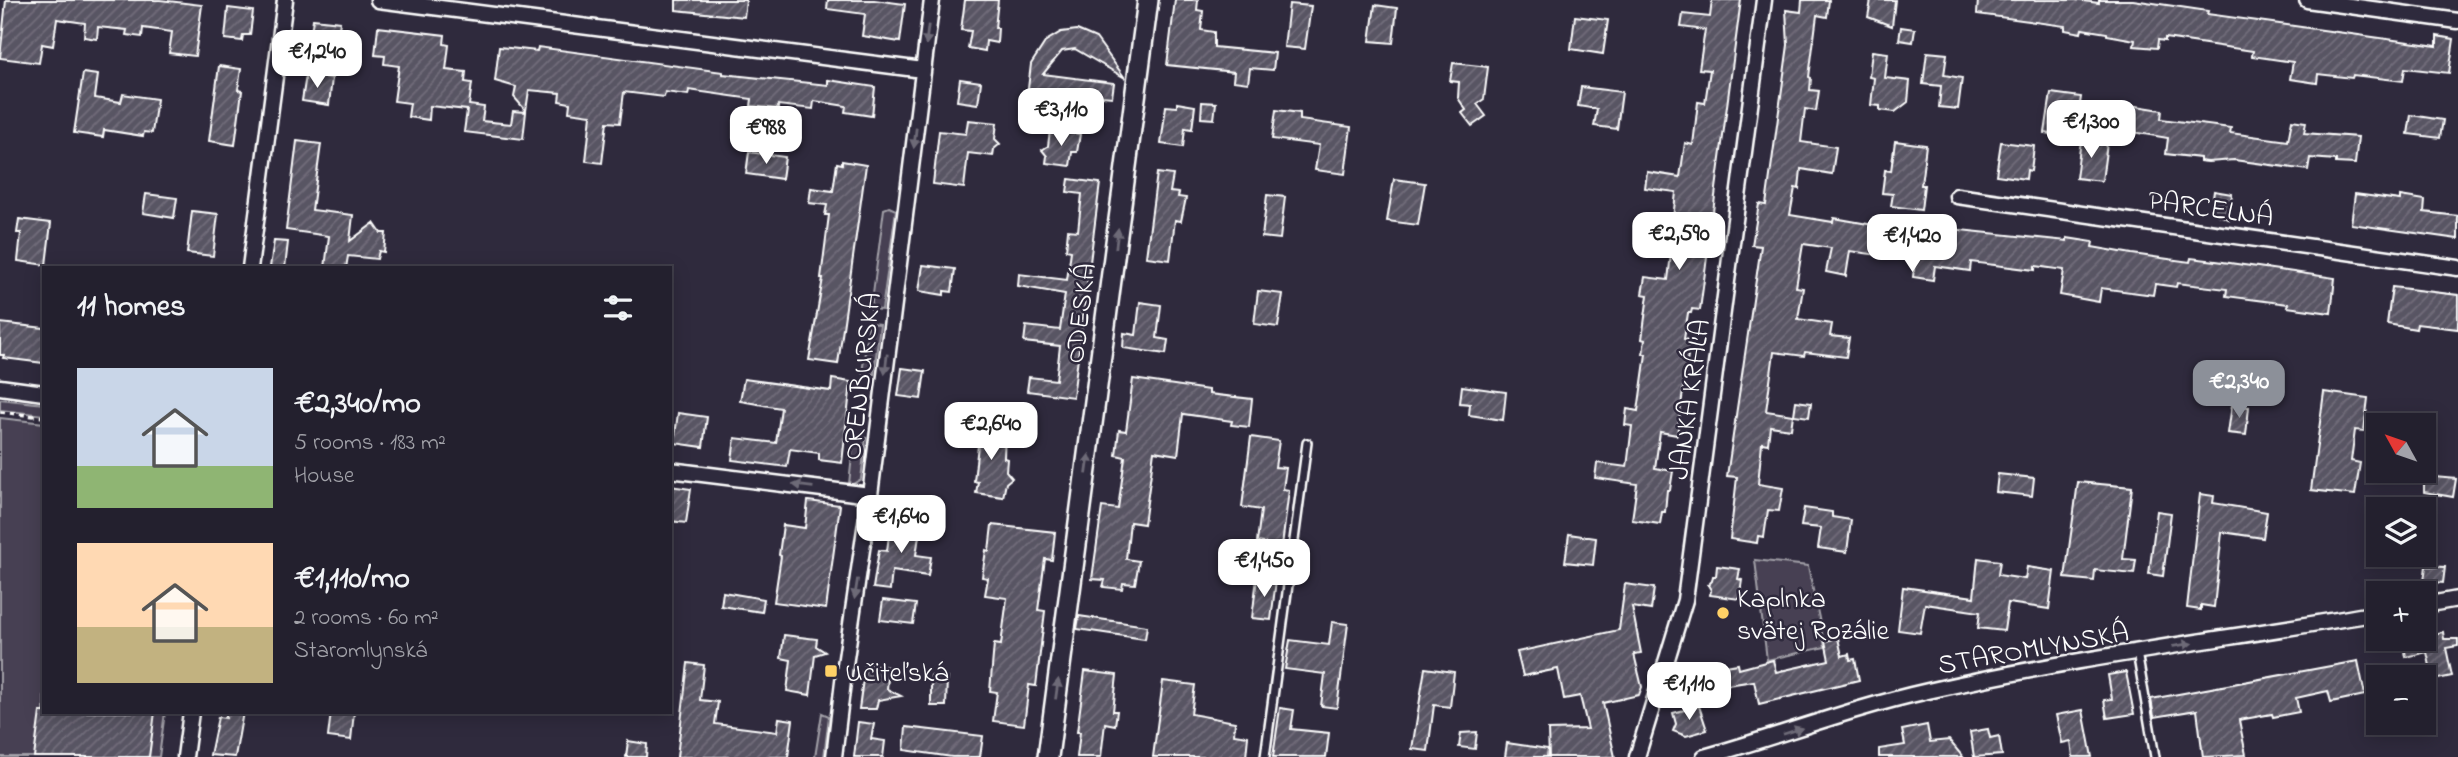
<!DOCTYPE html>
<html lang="en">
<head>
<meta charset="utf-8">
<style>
  body { margin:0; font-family:"Indie Flower",sans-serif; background:#2b2836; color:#f1f3f6; height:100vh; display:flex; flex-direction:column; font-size:26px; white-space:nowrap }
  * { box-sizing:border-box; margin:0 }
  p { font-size:23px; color:#a3a3aa }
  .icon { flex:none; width:38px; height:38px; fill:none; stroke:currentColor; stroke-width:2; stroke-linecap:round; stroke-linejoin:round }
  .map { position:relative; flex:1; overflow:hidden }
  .drawer { position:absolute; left:42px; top:266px; width:630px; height:448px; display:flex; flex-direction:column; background:#23202e; border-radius:0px; box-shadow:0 4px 18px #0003,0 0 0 2px #403e4a }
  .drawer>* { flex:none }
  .needle { width:46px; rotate:310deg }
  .fabs { position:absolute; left:2366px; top:413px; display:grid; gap:14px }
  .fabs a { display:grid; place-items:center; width:70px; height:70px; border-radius:0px; background:#23202e; box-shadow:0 4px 18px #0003,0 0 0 2px #403e4a; font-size:35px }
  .price { position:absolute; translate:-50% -60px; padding:0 16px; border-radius:14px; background:#fff; color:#222; font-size:23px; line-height:46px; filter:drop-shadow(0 2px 4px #0008) }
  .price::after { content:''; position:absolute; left:50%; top:42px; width:21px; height:16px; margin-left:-10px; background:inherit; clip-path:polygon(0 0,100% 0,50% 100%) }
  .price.active { background:#8c9099; color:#fff }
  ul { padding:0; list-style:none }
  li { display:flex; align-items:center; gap:21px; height:175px; padding:0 35px }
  li span { display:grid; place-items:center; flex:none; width:196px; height:140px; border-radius:0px; color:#555 }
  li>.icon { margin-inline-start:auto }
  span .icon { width:84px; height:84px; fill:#fffc; stroke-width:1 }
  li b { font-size:30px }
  h2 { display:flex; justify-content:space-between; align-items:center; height:84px; padding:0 35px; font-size:30px }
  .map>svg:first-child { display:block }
  .green { fill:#464152; stroke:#a2a0a8; stroke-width:2 }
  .building { fill:url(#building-hatch); stroke:#fff; stroke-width:2 }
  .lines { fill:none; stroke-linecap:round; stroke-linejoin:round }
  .lane-casing { stroke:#fff; stroke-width:12 }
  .street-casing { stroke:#fff; stroke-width:19 }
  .secondary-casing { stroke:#fff; stroke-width:24 }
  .path { stroke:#fff; stroke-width:3.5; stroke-dasharray:5 5; stroke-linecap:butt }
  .lane { stroke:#2f2a3d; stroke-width:7 }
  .street { stroke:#2f2a3d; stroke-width:14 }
  .secondary { stroke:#2f2a3d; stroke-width:19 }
  .oneway { fill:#6d6a77 }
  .poi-dot { fill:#ffd166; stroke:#2f2a3d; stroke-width:2.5 }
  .labels { text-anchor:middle; stroke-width:5; stroke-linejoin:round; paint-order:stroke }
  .street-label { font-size:28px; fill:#fff; stroke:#2f2a3d }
  .poi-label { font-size:28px; fill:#fff; stroke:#2f2a3d; text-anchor:start }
</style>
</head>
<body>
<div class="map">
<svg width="2458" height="757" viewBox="0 0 2458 757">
  <defs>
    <pattern id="building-hatch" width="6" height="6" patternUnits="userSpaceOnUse" patternTransform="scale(1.75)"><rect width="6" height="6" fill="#595564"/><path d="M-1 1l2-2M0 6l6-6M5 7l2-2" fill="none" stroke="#726e7b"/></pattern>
  </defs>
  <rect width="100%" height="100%" fill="#2f2a3d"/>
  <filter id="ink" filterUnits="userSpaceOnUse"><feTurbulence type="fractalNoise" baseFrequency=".0143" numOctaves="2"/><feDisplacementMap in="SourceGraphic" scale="14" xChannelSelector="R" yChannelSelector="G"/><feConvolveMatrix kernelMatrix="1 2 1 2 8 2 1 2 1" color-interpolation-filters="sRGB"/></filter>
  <g filter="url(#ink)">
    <path class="green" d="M889,207L896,210L882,310L871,309L884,209Z
      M869,323L880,324L874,374L862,373Z
      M0,399L44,404V415L0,410Z
      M0,418L44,423V712H165L159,757H0Z
      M854,437L866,438L861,479L853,484H849Z
      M1755,560L1808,566L1825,647L1767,660Z
      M822,713L829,716L824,757H815Z"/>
    <path class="building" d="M6,0H160L202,5L195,56L169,53L172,32L143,28L142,37L126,35L127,30L98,27L97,39L84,37L85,23L57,19L53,46L42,44L39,63L0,58Z
      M676,0H746L744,17L676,10Z
      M828,0H874L905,4L900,42L862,36L865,14L827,9Z
      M965,0H998L995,28H998L997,43L986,41L985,51L968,48L971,31L961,30Z
      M1175,0H1198L1197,10L1203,11L1201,30L1214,32V47L1275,53L1273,70L1250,68L1248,83L1233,81L1234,72L1167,65Z
      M1712,0H1741L1700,310L1692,309L1691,313H1688L1684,339L1690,340L1677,435L1660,432L1655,468L1673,471L1670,490H1667L1665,512H1662L1660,524L1632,520L1637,484L1595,478L1597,463L1627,467L1632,426L1625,425L1627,409L1638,411L1646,354H1643L1645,340L1642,339L1648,295L1642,294L1645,277L1668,280L1673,236H1671L1676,192L1645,188L1647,172L1680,177L1685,143L1693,145L1698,102L1705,103L1710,70L1699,69L1705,30L1681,27L1683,14L1710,17Z
      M1802,0H1829L1827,17L1817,15L1809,77L1811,78L1810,90L1819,91L1816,111L1805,109L1801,142L1836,147L1832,174L1801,169L1799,189L1795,188L1790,215L1833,222L1834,218L1885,227L1884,236L1922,241L1923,234L1950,238L1951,229L2067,241V238L2093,242L2092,247L2132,254L2190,262L2191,258L2216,261L2335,278L2331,313L2287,307L2288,304L2226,296L2227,289L2177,283L2176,287L2155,284L2153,295L2101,288L2099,302L2060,295L2064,270L2035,266V270L1971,262L1970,271L1935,266L1933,280L1913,277L1915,260L1850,251L1846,276L1826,272L1831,248L1803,244L1796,287L1803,288L1798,319L1832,324L1830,336L1849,338L1846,357L1805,352L1804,356L1774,352L1766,411L1793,415L1791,429L1770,426L1768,444L1762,443L1758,484L1783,488L1779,511L1768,510L1764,537L1758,536L1757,543L1730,539L1737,477L1727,476L1761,246L1752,245L1759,204L1766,205L1788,45L1786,10L1801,12Z
      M1871,0H1895L1892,26L1868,17Z
      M1978,0H2076L2099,3V0H2133L2208,11L2207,14L2423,44L2437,46V36L2454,39L2449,73L2405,68L2403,81L2353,75L2352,78L2318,74L2317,83L2290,79L2293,62L2252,56L2253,51L2165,38V41L2158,40L2157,48L2134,46L2135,40L2107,35V33L2082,29L2081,33L2065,30V26L1977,14Z
      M1289,4L1311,6L1305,49L1284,47Z
      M1375,5L1397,8L1393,43L1370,41Z
      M228,8L253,11L250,35H243L242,41L225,39Z
      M1575,16L1608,20L1603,54L1571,49Z
      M313,19L340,22L336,49L309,46Z
      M378,27L445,35L444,44L449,45L446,70L466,72L465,82L472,83L469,105L484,107L482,121L511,124L513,111L526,112L523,139L464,132L467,110L430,106L429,120L408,117L410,103L394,101L399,66L384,64L385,56L375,55Z
      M1901,27L1915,29L1913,42L1899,40Z
      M1077,30L1096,38L1125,78L1075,49L1062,51L1043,74L1114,83L1112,97L1060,92L1058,109L1026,105L1031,64L1046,41L1061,32Z
      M499,47L537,51L538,47L723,72V74L828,85V80L875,87L872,116L845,112L846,106L814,101L813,109L778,105V109L751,106L752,99L689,90L688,95L665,92L664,97L624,92L620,123L607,122L602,163L586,161L591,115L569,112L570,103L559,101L560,93L529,90L526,111L514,97L516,87L495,81Z
      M1872,51L1888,53L1885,78L1910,81L1908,102L1895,112L1880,110V106L1871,105L1874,78L1869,77Z
      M1927,52L1947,54L1944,75L1962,78L1958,109L1939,107L1941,86L1923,84Z
      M1453,63L1488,67L1484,99L1477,104L1486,116L1472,126L1462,113L1466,110L1458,98L1459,82L1450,81Z
      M219,66L241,69L238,90L242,91L235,145L209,141Z
      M83,73L98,75L95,98L121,102L123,94L157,99L152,133L144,132L143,136L104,130L103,137L74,133Z
      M306,75L332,78L329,105L302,101Z
      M960,79L981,82L978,104L957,101Z
      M1581,87L1622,92L1617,129L1594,126L1597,109L1578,106Z
      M2051,93L2081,97L2075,138L2045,133Z
      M1202,102L1216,103L1214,119L1201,118Z
      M1177,103L1195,106L1192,129L1185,128L1183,147L1161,144L1166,106L1177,107Z
      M2130,105L2162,110L2161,119L2231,128L2230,133L2288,141L2292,120L2306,122L2304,133L2358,137L2355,164L2336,163V160L2310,158L2308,170L2234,160L2208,162L2200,161V158L2166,154L2168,138L2126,131Z
      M1276,110L1300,113V120L1351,127L1345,174L1315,170L1319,145L1272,139Z
      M2411,115L2443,120L2440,138L2408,134Z
      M968,120L997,123L995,139L1000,144L994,149L993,156L968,153L964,188L933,184L939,131L966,134Z
      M1050,130L1080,134L1077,152H1072L1070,166L1046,163L1047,156L1042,150L1048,146Z
      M2081,140L2107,143L2102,181L2076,178Z
      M297,141L321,144L312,210L353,215L350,241L374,223L381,233H386L384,252L379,251L377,259L348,256L346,268H325L329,236L286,230Z
      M1895,141L1926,145L1921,185H1924L1921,210L1891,206L1893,194L1882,193L1885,170L1891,171Z
      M2001,142L2034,146L2031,171L2027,170L2026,179L1996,175Z
      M749,152L785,157L782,179L746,174Z
      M842,161L866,165L838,364L809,360L823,278H821L829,215H825L827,205L809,203L811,188L833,191L837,163L842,164Z
      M1157,173L1173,175L1170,192L1179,193L1178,197L1186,198L1181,221L1175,220L1170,260L1146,257Z
      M1069,179L1100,183L1073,397L1027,391L1029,377L1056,380L1060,346L1024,342L1026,326L1060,330L1065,294L1018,286L1019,274L1067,280L1071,251L1066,250L1068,230L1078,231L1082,194L1067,192Z
      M1394,179L1425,183L1418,225L1387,221Z
      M2214,191L2232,194L2229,219L2211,212Z
      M146,194L177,198L174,218L143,213Z
      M2355,194L2400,200V196L2425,200L2424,212L2458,216V239L2351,224Z
      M1267,195L1285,197L1280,239L1262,237Z
      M192,211L218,214L213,256L187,253Z
      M19,219L51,223L46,265L18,261L21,233H17Z
      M274,241L288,242L285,268L270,267Z
      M923,265L955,269L952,292L944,291V295L919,291Z
      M2392,287L2458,295V329L2417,324L2416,329L2387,324Z
      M1258,291L1283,294L1278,327L1254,324Z
      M1140,302L1161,305L1157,338L1168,340L1166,354L1123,348L1124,333L1136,335Z
      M0,323L44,328V363L3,358L4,355H0Z
      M902,368L925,371L921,399L898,396Z
      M744,379L831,391L832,379L851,382L842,463L819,460V453L790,449L787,467L732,460L735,438L776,443L781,408L740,401Z
      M1133,379L1209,390V394L1252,399L1249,427L1231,425L1232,421L1183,414L1178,455L1154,451L1144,524L1130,522L1126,559L1139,561L1135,584L1123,583L1122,589L1103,587L1105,580L1092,579L1102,507L1118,509L1125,457L1116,455L1119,430L1126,431Z
      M1462,386L1506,392L1503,420L1469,415L1470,404L1460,403Z
      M2324,392L2368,398L2364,431L2355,430L2351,461L2360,463L2355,495L2311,490Z
      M1796,401L1811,403L1809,417L1794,415Z
      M2232,405L2249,407L2246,435L2228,433Z
      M678,413L707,417L703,447L674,443Z
      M976,428L1005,430L1004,458L1007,459L1006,471L1012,478L1006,483L1003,497L976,493L978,482L974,481L978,445L974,444Z
      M1251,437L1279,441L1275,467L1286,468L1283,489L1289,490L1282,546L1257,542L1261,510L1242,507Z
      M1998,474L2034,478L2032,496L1996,492Z
      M2424,476L2456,479L2453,497L2424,492Z
      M2078,482L2132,487L2123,559L2136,560L2134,574L2095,570L2094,581L2065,578Z
      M670,486L691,489L686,523L670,521Z
      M2200,494L2214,496L2213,503L2267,512L2263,538L2222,532L2214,607L2201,605V610L2187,608Z
      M808,501L840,505L826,609L774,602L781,556L779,555L783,525L805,528Z
      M1804,508L1832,512V517L1851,520L1847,552L1818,548L1821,528L1801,526Z
      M2157,511L2171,513L2163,576L2149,574Z
      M900,518L918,520L917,529L920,530L916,555L931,557L928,576L892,571L890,590L873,588L879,550L887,551L889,535L893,536L894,526L898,527Z
      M992,525L1055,532L1052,560L1045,559L1038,610L1045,611L1036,686L1029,685L1024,725L993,721L997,692L990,691L994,644L1001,645L1007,598L985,595L988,578L982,577L986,550L989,551Z
      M1569,534L1596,538L1593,565L1565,562Z
      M1978,558L2000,561L1998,575L2025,579L2027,567L2054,571L2049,609L2008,603L2004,631L1978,628L1980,612L1925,604L1920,633L1898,630L1903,587L1974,597Z
      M1717,566L1740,569L1738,579L1742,580L1739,599L1710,595L1711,590L1708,585L1712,581L1713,576H1716Z
      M2426,566L2445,567L2443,583L2424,581Z
      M1257,578L1276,580L1271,620L1252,618Z
      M1625,584L1654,588L1651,610L1632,607L1641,653L1634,654L1642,687L1639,695L1603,703L1615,757H1549L1548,730L1588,729L1580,696L1564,699L1558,669L1523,676L1517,652L1619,630Z
      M723,592L764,599L762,612L721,606Z
      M883,600L916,604L913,624L880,620Z
      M1079,616L1147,626L1145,639L1077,629Z
      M1332,622L1348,624L1337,708L1321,706L1325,674L1285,669L1290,640L1329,645Z
      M2443,632L2444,639H2458V646L2446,648L2452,676L2433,680L2427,652L2406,657L2403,640L2424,639V636Z
      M784,635L817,639L816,646L825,652L815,655L810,695L787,691L791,660L781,658Z
      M1838,638L1842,656L1849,654L1850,660L1855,659L1859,680L1759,704L1754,681L1721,686L1688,694L1673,692L1678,674L1738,664L1739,669L1773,660L1776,672L1829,660L1825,641Z
      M2358,661L2365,695L2331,702L2328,691L2296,698L2299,712L2273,717L2272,714L2239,720L2246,755L2203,757L2197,710L2154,717L2151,699Z
      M688,663L704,665L700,700L718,702L715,724L777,732L779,718L793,720L788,757H677Z
      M865,664L889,667L887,689L901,696L878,700L876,709H859Z
      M1425,668L1454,672L1450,707L1434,705L1428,751L1412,749Z
      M1085,671L1117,675L1113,711H1117L1115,725L1105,723L1101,757H1077L1080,732H1077Z
      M2126,672L2134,714L2107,718L2104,700L2112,699L2108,675Z
      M931,676L947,678L946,706H931Z
      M1163,681L1195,685L1191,714L1235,722L1234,734L1248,736L1246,757H1153Z
      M1699,706L1707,730L1686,736L1673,731L1676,724L1673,713Z
      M1280,708L1294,710L1291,729L1329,733L1326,757H1273Z
      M2083,710L2092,757H2073L2071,741L2062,743L2056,715Z
      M40,712H155L149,757H34Z
      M226,712H243L235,757L210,755L218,717L226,718Z
      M331,712H354L351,740L328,737Z
      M858,722L874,724L871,739L885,741L883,757H854Z
      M1927,725L1930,742L1949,740L1963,757H1879V749L1905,745L1902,730Z
      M906,727L983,736L980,757H952L904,750Z
      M1988,729L1990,738L1999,736L2002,755L1974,757L1970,732Z
      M1477,732L1475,749L1459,747L1461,733Z
      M628,741L647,744L646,757H626Z
      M1507,743L1548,749L1547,757H1505Z"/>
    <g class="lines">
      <defs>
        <path id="lane" d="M2137,652L2155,757
          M1265,757L1307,443"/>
        <path id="street" d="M378,0L923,70
          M2307,0L2458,21
          M1957,196L2458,268
          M250,268L285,0
          M0,387L44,393
          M670,470L870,495
          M2424,605L2458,599
          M185,757L191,712
          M834,757L845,665L870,495L932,0
          M1637,757L1685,600L1764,0
          M1704,757C1779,736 1852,708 1928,691C2077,657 2228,639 2378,613"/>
        <path id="secondary" d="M1048,757L1148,0"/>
      </defs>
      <use href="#lane" class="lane-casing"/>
      <use href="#street" class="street-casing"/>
      <use href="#secondary" class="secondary-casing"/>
      <path class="path" d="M0,412L44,417"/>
      <use href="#lane" class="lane"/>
      <use href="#street" class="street"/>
      <use href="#secondary" class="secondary"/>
    </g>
    <defs><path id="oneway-solid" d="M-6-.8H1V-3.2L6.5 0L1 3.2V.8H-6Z" transform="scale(1.75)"/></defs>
    <g class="oneway">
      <use href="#oneway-solid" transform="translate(927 35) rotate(97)"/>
      <use href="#oneway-solid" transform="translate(915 138) rotate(97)"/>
      <use href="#oneway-solid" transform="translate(1117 238) rotate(-83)"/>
      <use href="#oneway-solid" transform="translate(886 364) rotate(97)"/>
      <use href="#oneway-solid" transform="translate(1088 464) rotate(-82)"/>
      <use href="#oneway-solid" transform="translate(803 486) rotate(-173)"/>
      <use href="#oneway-solid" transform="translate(856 589) rotate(99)"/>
      <use href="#oneway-solid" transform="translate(2182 645) rotate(-9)"/>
      <use href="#oneway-solid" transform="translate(1057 689) rotate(-82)"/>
      <use href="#oneway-solid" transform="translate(1793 731) rotate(-18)"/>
    </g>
  </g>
  <g class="poi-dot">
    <circle cx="1723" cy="613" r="7"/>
    <rect x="824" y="664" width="14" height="14" rx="3.5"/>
  </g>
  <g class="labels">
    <g class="street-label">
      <text transform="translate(2211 207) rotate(8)" y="10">PARCELNÁ</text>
      <text transform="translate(1079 313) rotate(-83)" y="10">ODESKÁ</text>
      <text transform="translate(860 376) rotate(-83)" y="10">ORENBURSKÁ</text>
      <text transform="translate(1688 399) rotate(-82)" y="10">JANKA KRÁĽA</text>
      <text transform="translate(2033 647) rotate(-10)" y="10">STAROMLYNSKÁ</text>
    </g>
    <g class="poi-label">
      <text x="1737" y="607">Kaplnka<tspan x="1737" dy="32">svätej Rozálie</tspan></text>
      <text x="845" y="681">Učiteľská</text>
    </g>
  </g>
</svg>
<div class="fabs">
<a><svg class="needle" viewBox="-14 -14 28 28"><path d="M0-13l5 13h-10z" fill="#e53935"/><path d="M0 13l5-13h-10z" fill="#a3a3aa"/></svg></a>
<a><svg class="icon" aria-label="layers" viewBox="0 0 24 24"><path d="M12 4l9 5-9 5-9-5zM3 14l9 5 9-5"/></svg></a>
<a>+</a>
<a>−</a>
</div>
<b class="price" style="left:317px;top:90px">€1,240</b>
<b class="price" style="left:1061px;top:148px">€3,110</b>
<b class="price" style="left:2091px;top:160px">€1,300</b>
<b class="price" style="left:766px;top:166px">€988</b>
<b class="price" style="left:1679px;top:272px">€2,590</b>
<b class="price" style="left:1912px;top:274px">€1,420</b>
<b class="price active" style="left:2239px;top:420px">€2,340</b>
<b class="price" style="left:991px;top:462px">€2,640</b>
<b class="price" style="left:901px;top:555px">€1,640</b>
<b class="price" style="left:1264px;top:599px">€1,450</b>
<b class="price" style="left:1689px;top:722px">€1,110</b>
<section class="drawer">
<h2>11 homes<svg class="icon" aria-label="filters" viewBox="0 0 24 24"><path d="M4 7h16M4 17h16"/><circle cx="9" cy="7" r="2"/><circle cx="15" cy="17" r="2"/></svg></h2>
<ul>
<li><span style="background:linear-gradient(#c9d6e8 70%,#8fb573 0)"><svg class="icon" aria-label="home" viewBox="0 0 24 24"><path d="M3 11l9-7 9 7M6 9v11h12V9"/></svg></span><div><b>€2,340/mo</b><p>5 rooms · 183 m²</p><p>House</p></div></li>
<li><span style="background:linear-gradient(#ffd9b3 60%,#c2b280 0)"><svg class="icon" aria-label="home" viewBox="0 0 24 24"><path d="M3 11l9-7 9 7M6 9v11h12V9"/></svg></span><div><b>€1,110/mo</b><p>2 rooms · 60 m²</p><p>Staromlynská</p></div></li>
</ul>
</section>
</div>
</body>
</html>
